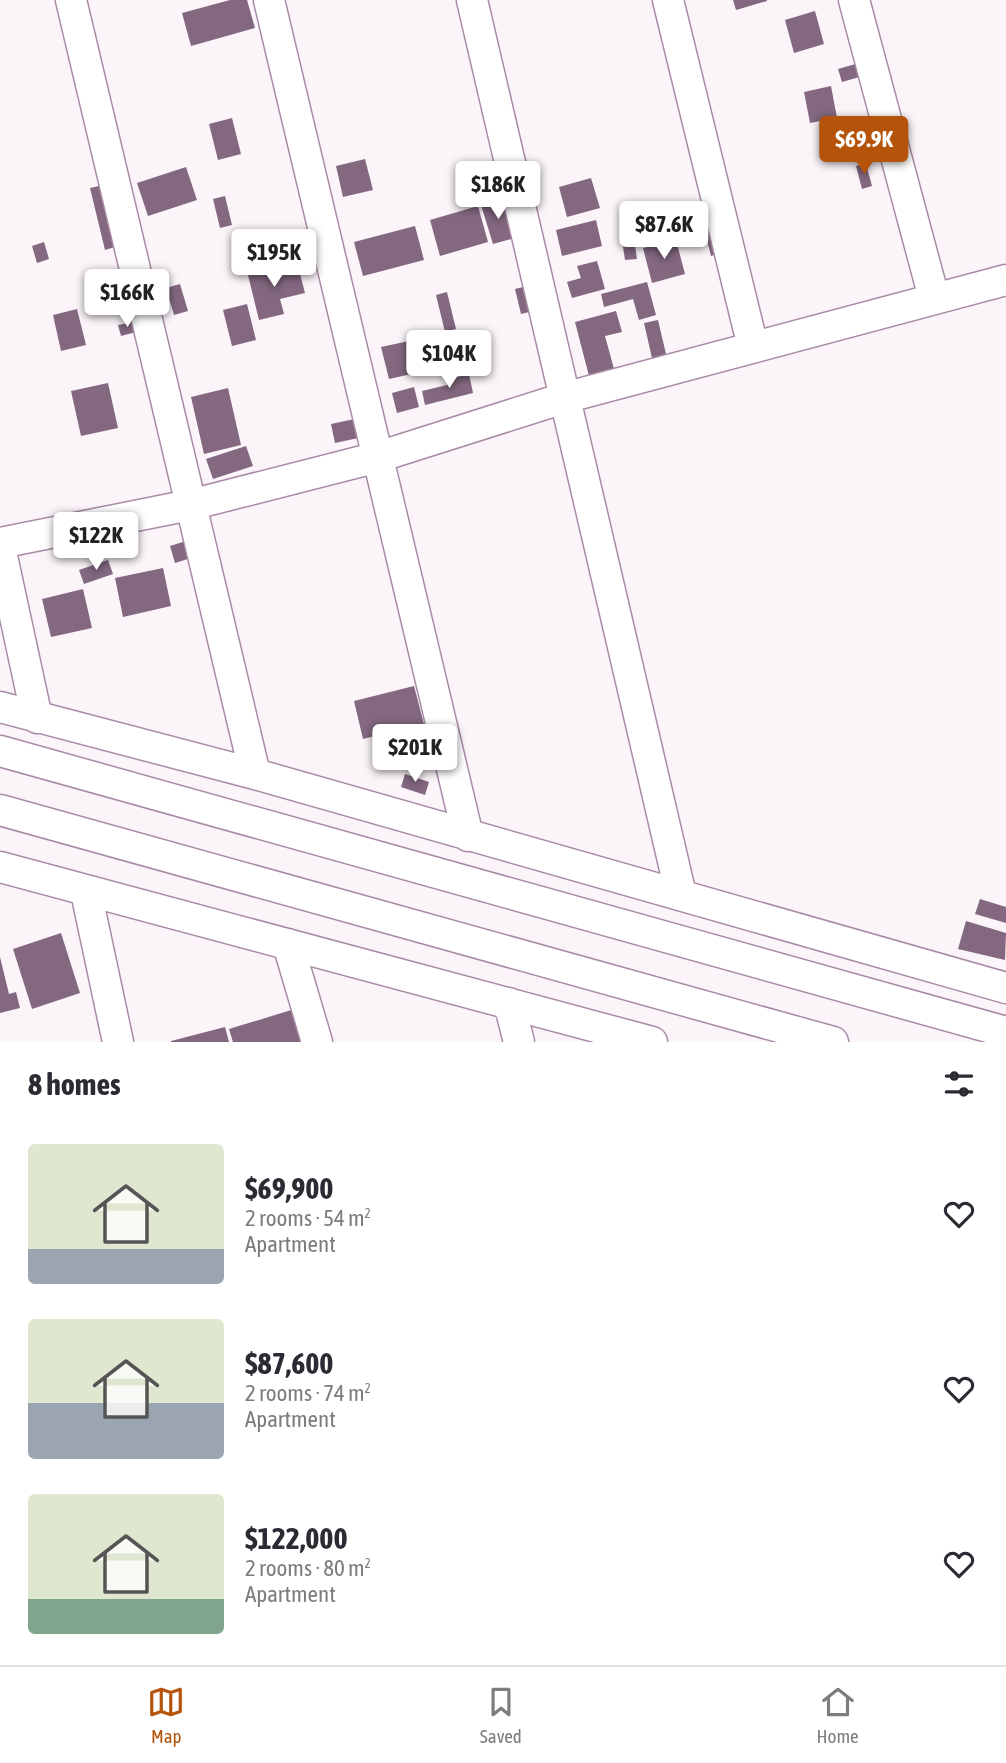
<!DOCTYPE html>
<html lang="en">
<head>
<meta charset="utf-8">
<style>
  body { margin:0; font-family:"Asap Condensed",sans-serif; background:#f7f7f7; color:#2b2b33; height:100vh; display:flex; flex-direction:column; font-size:26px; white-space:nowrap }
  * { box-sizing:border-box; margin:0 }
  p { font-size:23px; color:#7c7c81 }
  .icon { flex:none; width:38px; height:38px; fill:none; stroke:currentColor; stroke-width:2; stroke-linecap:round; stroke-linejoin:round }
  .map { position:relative; height:1042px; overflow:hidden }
  .panel { display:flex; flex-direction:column; background:#fff; flex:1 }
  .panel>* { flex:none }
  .price { position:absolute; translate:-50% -60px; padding:0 16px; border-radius:7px; background:#fff; color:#222; font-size:23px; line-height:46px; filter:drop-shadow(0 2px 4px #0008) }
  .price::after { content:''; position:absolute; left:50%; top:42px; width:21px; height:16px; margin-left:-10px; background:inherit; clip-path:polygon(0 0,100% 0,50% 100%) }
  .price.selected { background:#b45309; color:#fff }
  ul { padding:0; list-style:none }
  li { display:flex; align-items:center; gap:21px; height:175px; padding:0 28px }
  li span { display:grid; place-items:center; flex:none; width:196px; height:140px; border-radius:7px; color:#555 }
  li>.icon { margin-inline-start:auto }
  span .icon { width:84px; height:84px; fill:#fffc; stroke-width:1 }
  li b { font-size:30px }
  h2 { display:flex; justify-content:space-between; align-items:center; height:84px; padding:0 28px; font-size:30px }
  .menu { display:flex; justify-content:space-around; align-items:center; height:98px; border-top:2px solid #e1e1e2; background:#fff; font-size:19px; color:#7c7c81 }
  .menu a { display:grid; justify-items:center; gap:4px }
  .menu .selected { color:#b45309 }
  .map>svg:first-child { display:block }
  .building { fill:#836880 }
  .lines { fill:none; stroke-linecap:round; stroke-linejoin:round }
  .minor-casing { stroke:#a98ba5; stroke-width:33 }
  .minor { stroke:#fff; stroke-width:30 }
</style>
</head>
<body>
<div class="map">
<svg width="1006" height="1042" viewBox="0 0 1006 1042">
  <rect width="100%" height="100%" fill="#fbf5fa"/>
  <path class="building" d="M230,0H247L255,28L191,46L182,13Z
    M733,0H767V1L736,10Z
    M815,11L824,44L794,53L785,20Z
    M859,63L863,76L842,82L838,69Z
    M831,86L837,118L810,123L804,92Z
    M232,118L241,154L218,160L209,124Z
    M365,159L373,190L343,197L336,166Z
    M866,164L872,186L862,189L856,166Z
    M186,167L197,200L148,216L137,183Z
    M591,178L600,208L567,217L559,187Z
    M108,184L122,245L105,250L90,188Z
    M225,196L232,225L220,228L213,199Z
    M503,198L515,238L493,244L481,205Z
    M478,206L488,242L440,256L430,220Z
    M596,220L602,246L562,256L556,230Z
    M415,226L424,260L363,276L354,242Z
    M714,226L721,253L711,256L704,229Z
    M634,238L637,259L625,260L622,240Z
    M676,240L685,274L652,283L643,248Z
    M44,242L49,259L37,263L32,246Z
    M597,261L605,289L572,298L567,282L581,278L577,266Z
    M298,266L305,293L280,299L284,314L259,320L247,271L265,267L267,273Z
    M647,282L656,315L639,320L633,299L604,307L601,294Z
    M180,284L188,311L174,315L166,288Z
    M527,286L533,311L521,314L515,289Z
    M447,292L456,329L445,332L436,295Z
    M247,304L256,340L232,346L223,310Z
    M77,309L86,345L61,351L53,315Z
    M616,311L622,332L605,336L614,369L589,376L575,322Z
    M658,320L666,354L652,358L644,323Z
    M134,322L136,332L121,336L118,325Z
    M409,341L416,373L389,379L381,347Z
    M469,374L473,393L425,405L422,391L447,385L446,380Z
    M108,383L118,428L81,436L71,391Z
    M414,387L419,407L397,413L392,393Z
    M228,388L241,445L204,454L191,397Z
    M359,418L363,437L335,443L331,424Z
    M246,446L253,466L213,479L206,459Z
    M189,540L194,557L175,563L170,546Z
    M108,560L113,574L84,584L79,570Z
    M163,568L171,606L123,617L115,578Z
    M83,589L92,628L51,637L42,599Z
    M414,686L424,724L363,739L354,701Z
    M405,774L429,782L425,795L401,787Z
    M980,899L1006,907V923L975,914Z
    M966,921L1006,933L1005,960L958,949Z
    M61,933L80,993L32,1009L13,949Z
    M0,957L9,994L16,992L20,1008L0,1013Z
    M298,1008L308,1042H233L229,1029Z
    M225,1027L229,1042H171V1041Z"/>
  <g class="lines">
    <defs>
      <path id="minor" d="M71,0L255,774
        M269,0L468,836
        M472,0L681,895
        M668,0L753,347
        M854,0L934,298
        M0,543L190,505L378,457L564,398L1006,280
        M0,547L37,718
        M0,707L255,774L1006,988
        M0,751L1006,1032
        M0,810L833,1042
        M0,867L652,1042
        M86,892L118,1042
        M288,944L317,1042
        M509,1003L519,1042"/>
    </defs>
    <use href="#minor" class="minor-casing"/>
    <use href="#minor" class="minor"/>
  </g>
</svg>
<b class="price selected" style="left:864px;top:176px">$69.9K</b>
<b class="price" style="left:498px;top:221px">$186K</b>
<b class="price" style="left:664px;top:261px">$87.6K</b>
<b class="price" style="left:274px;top:289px">$195K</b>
<b class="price" style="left:127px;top:329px">$166K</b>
<b class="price" style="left:449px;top:390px">$104K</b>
<b class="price" style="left:96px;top:572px">$122K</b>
<b class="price" style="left:415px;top:784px">$201K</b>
</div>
<section class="panel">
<h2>8 homes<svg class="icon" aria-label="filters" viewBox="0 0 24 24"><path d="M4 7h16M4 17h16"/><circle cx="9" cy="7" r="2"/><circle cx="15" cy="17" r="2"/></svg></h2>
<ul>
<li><span style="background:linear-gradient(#dfe7d0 75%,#9aa5b1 0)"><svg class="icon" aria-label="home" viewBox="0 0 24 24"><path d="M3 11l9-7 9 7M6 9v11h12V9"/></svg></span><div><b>$69,900</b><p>2 rooms · 54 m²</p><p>Apartment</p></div><svg class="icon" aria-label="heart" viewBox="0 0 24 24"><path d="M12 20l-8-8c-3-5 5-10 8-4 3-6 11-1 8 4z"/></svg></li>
<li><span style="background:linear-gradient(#dfe7d0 60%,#9aa5b1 0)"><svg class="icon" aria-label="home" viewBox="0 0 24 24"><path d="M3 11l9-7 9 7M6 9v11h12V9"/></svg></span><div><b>$87,600</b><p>2 rooms · 74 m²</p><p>Apartment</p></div><svg class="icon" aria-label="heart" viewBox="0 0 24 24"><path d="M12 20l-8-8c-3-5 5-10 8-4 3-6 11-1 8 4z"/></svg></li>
<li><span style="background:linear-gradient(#dfe7d0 75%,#7fa58c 0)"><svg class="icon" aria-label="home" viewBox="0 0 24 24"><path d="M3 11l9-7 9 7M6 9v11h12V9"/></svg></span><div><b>$122,000</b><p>2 rooms · 80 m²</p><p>Apartment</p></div><svg class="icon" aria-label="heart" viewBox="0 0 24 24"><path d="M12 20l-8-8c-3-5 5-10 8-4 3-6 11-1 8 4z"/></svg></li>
</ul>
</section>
<nav class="menu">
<a class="selected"><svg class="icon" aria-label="map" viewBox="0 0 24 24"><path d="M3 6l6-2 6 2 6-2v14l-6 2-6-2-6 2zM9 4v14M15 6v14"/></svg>Map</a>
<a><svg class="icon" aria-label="saved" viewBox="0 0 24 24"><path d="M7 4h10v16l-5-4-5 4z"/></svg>Saved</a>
<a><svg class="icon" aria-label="home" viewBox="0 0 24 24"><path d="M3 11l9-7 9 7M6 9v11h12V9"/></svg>Home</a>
</nav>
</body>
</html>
